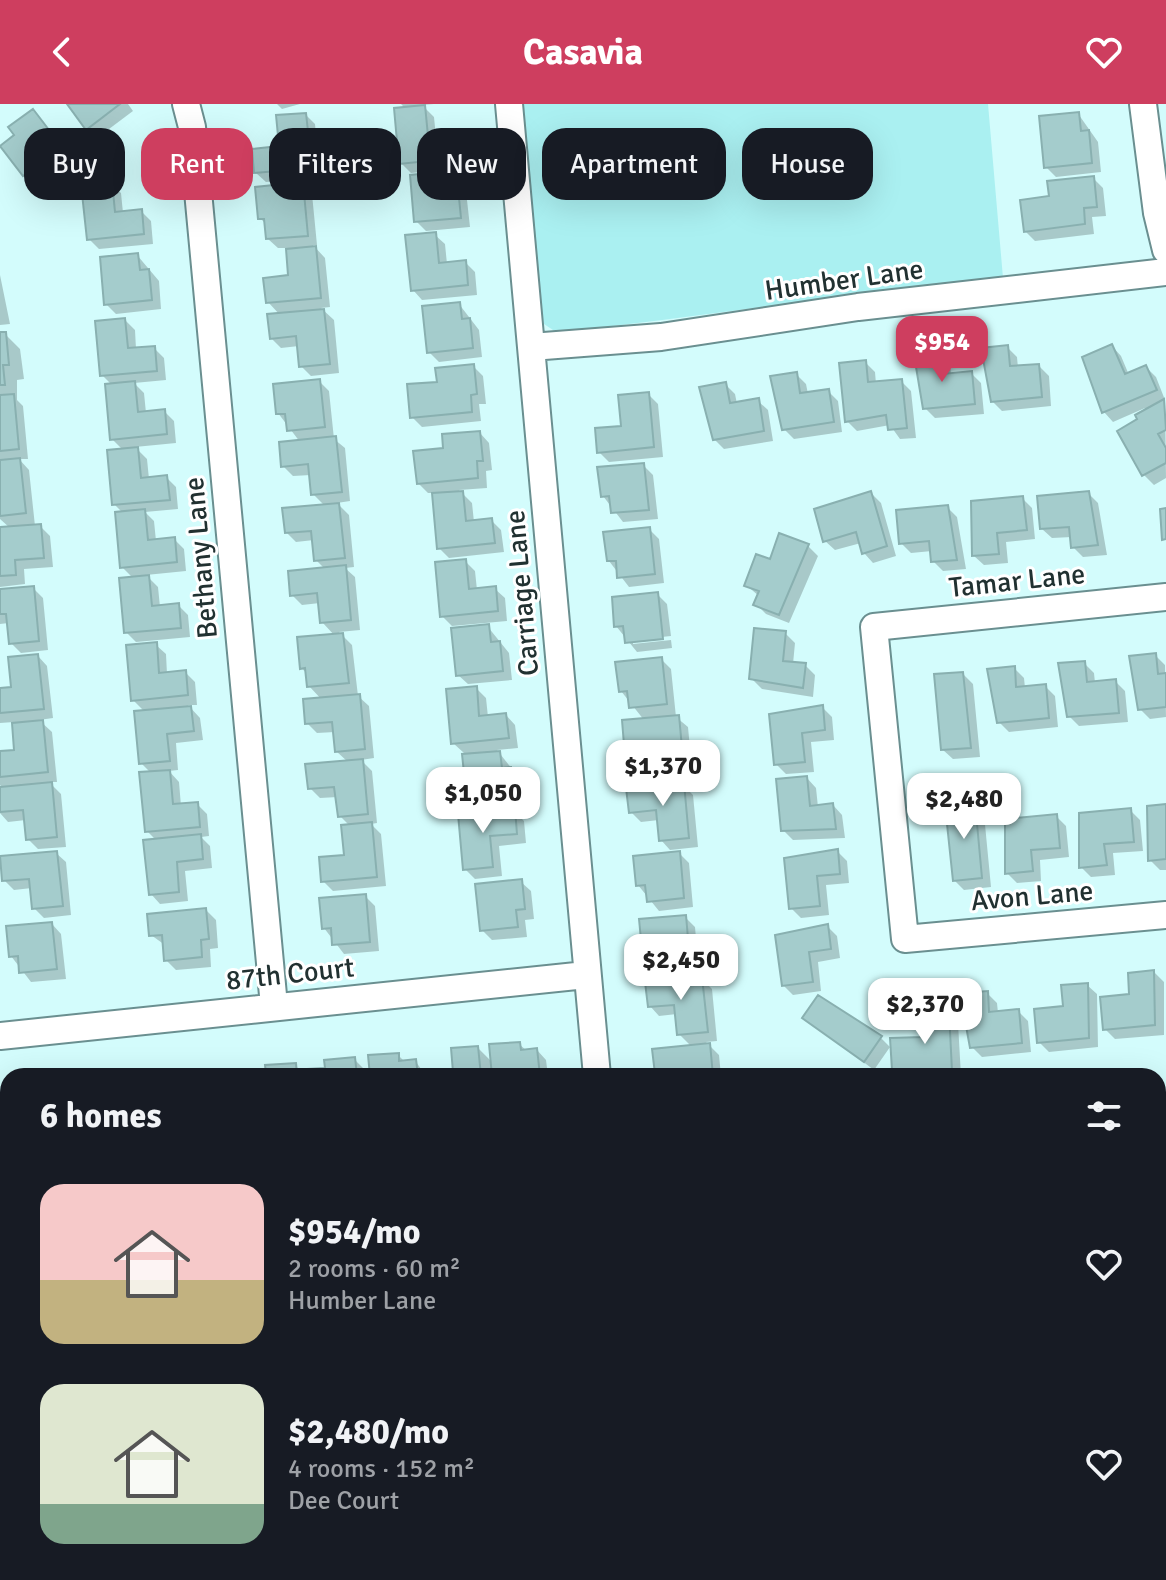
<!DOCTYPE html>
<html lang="en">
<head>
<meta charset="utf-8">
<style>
  body { margin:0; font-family:Signika,sans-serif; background:#20242c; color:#f1f3f6; height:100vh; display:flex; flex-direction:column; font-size:30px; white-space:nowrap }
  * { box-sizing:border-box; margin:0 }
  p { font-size:26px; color:#9ea1a6 }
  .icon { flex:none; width:44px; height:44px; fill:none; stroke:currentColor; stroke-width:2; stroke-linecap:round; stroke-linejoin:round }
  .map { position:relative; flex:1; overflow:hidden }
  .side { position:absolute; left:0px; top:964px; width:1166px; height:512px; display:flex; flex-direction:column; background:#171b24; border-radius:24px 24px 0 0; box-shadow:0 8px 32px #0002 }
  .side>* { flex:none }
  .top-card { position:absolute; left:24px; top:24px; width:1118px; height:72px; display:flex; gap:16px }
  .price { position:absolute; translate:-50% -68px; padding:0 18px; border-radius:16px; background:#fff; color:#222; font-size:26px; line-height:52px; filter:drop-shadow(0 2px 4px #0008) }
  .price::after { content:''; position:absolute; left:50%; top:48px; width:24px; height:18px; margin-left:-12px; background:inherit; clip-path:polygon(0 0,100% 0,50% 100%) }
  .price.current { background:#ce3e5f; color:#fff }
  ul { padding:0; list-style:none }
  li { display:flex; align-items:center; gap:24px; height:200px; padding:0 40px }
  li span { display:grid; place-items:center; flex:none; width:224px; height:160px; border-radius:24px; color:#555 }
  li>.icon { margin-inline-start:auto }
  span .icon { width:96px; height:96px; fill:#fffc; stroke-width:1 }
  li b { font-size:34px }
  h2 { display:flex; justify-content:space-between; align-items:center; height:96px; padding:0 40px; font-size:34px }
  .tag { padding:0 28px; border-radius:24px; background:#171b24; box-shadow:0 8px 32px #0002; font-size:28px; line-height:72px }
  .tag.current { background:#ce3e5f; color:#fff }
  header { display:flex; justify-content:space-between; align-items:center; height:104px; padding:0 40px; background:#ce3e5f; color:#fff; font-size:36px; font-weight:700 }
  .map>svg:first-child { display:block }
  .green { fill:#aaf0f1 }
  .shadow { fill:#0003 }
  .building { fill:#a4cccc; stroke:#89b0b0; stroke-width:2 }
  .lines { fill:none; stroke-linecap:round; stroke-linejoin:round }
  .minor-casing { stroke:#6a8f90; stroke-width:30 }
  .minor { stroke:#fff; stroke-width:26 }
  .labels { text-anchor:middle; stroke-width:6; stroke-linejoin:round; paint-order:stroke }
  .street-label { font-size:28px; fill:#213131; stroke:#fff }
</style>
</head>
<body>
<header><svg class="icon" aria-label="back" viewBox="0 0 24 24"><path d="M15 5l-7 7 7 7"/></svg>Casavia<svg class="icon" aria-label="heart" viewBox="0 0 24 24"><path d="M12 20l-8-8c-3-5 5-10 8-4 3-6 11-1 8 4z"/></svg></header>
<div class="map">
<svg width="1166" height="1476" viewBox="0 0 1166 1476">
  <rect width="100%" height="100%" fill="#d3fcfc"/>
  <path class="green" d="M521,0H988L1003,174C853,188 706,213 556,228L541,218Z"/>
  <path class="shadow" d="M69,0H128L133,7L97,34Z
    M277,0H300L282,5Z
    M401,0H434L422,1L434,13L436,33L454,31L464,41L466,63L411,69L401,59L406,5Z
    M33,7L71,54L34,81L3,42L17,32Z
    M306,11L315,20L320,73L266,78L256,69Z
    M1079,11L1098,38L1101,68L1056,73L1046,63Z
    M447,70L467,96L470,123L426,127L416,117Z
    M1093,74L1103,84L1106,112L1092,113L1094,130L1035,137L1025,127L1051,94Z
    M111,80L121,89L123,109L141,107L151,117L153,140L99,145L89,135Z
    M302,80L312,90L317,141H313L325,154L330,203L321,204L334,216L339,269L311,272L301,262L299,242L281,244L271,234L280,211L268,198L291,173L287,144H278L268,135L267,121L260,114Z
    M435,131L445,140L447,160L465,158L475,168L477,191L422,196L413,186Z
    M137,151L159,177L161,205L116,210L106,200Z
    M0,171L10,220L0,221Z
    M459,200L479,226L482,253L439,258L429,248Z
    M125,216L135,226L136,245L154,244L164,254L166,276L134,279L144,289L146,309L164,307L174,317L176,339L135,343L147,355L149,375L166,373L176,383L178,405L145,408L154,417L156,437L174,435L184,445L186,467L146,471L158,483L160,503L178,501L188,511L190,533L136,538L126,528L134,475L122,463L123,409L114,400L123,346L112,335V281L102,271Z
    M0,230H5L20,245L24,275L17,276V296L23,302L28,355H19L29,366L35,422H40L50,432L53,463L24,465L25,480L0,483V425L10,424L0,415Z
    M1112,242L1121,252L1129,271L1146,263L1156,273L1165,296L1166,374L1154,381L1144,371L1139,316L1145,304L1113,318L1104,308Z
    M1007,243L1017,253L1018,264L1039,262L1049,272L1051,302L1002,307L992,297Z
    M940,250L950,260L951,271L971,269L981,279L984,310L935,314L925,304Z
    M865,258L875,268L876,280L901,277L911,287L916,334L900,335L890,321L857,327L847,317Z
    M473,262L483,272L486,300H479L481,317L422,323L412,313L439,280Z
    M796,270L806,280L808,290L828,287L838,297L842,328L794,335L784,325Z
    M319,277L329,287L334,335L345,344L350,397L337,399L349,411L354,463L345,464L355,473L360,526L339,528L352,541L358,592L369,602L374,654L361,656L372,667L377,719L371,720L381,730L386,782L333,787L323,777L346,753L350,722L340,712L338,693L320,694L310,684L348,658L336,647L335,628L317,629L307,619L322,596L309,582L308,570L301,564L335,532L322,518L320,499L302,501L292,491L325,465L316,456L314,436L296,438L286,428L325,402L313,390L311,371L293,372L283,362L300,338L278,309Z
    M725,280L735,290L737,300L758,297L768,306L773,337L724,345L714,335Z
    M648,290L658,300L663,353L609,358L599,348Z
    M480,329L489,339L492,366L486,367L487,384L459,386L472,399L474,418L492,417L501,426L504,448L449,454L439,444L434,389H428L418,379L445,346Z
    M643,361L653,371L658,415L623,418L603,392Z
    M871,389L881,399L896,452L873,459L864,449L861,439L835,446L825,437Z
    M1088,389L1098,399L1107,451L1083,453L1073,443L1072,433L1052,434L1042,425Z
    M1022,394L1032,404L1035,435L1006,438L1008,459L984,461L974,452Z
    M947,403L957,413L966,465L943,467L933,457L932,447L911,449L901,439Z
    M649,425L659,435L664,479L629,483L609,457Z
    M808,442L818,452L789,519L766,510L756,500L759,492L746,481L771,458Z
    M465,457L475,467L477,486L495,485L505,494L507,517L452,522L442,512Z
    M33,484L43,494L48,546L21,549L11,539L9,519L0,520V487Z
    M657,490L667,500L671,532L633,536V540L671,536L672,544L637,548L616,522Z
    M488,523L509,549L512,576L468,580L458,571Z
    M785,529L795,539L793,560L805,561L815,571L813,593L762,585L752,575Z
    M156,541L166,550L167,570L185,568L195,578L197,601H188L200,614L203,636L176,639L178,666L169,667L179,678L181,702L197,700L207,710L209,732L201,733L210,742L212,764L185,767L188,797L160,800L151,790L156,736L147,727L151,669L141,659L145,608L133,596Z
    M1155,551L1165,561L1166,613L1150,615L1140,605Z
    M38,552L47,562L53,614L39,616L52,628L57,678H49L61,690L66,743L38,745L28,735L26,716L8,718L0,709V685H4L0,681V649L17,648L14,618L0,619V586L13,585Z
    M661,555L671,565L676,613L688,623L693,676L665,678L655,668L654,649L636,650L626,640L644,616L621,587Z
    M1084,559L1094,569L1095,579L1115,577L1125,587L1128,618L1079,622L1069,612Z
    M1014,564L1024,574L1025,584L1045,582L1055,592L1058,623L1009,628L999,618Z
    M963,570L973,580L980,653L953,655L943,646Z
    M476,584L486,594L488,613L506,611L515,621L518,644L497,646L520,675L523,702L492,705V709L514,707L524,717L526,739L499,742L502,772L475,775L465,765L482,710L469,697L464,649L453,639Z
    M822,603L832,613L834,636L811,638L814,668L786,670L776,660Z
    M807,674L816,684L818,703L833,701L842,711L845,734L793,736L783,726Z
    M683,681L693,691L698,743L670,746L661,736L659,716L641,718L631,708Z
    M974,700L984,710L991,783L964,786L954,776Z
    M1166,702V766H1160L1150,756Z
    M1130,706L1140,716L1143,747L1113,749L1115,771L1091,773L1081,763Z
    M1056,712L1066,722L1069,753L1040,756L1041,777L1017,779L1007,769Z
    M837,747L847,757L849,779L826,781L829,811L801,814L791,804Z
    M56,749L66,758L71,811L44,814L34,804L32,784L14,786L4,776Z
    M679,749L689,759L693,803L659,807L638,781Z
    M521,778L531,787L534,815L525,816L527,833L492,836L482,826Z
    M365,792L375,802L379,847L344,850L324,824Z
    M206,806L216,816L218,844L210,845L211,863L176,866L166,856L165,841L151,831Z
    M685,813L695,823L699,867L664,871L644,845Z
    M52,820L61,830L66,875L31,878L11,852Z
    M827,822L837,832L840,854L818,858L821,887L793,891L783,881Z
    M1154,868L1164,878V931L1115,935L1105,925Z
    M702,875L712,885L717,937L706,938L719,951L721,972H660L657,969L692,943L679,930L677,910L659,912L650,902Z
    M1087,881L1097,890L1098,943L1049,948L1039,938Z
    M987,889L997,899L998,909L1018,907L1028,917L1031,948L982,953L972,943Z
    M948,910L958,919L961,972H901L894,965Z
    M805,914L880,933L890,943L874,966Z
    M519,940L527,947L537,946L546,956L548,972H427L455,970L478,944L493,959Z
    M398,951L405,958H416L426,972H372Z
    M354,955L364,965L365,972H311Z
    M295,961L305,972H263Z
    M8,1023V1061L2,1062L0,1024Z
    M1158,1130L1162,1134L1165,1163L1158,1164Z
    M1166,1284V1322L1161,1323L1158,1319V1286Z
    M0,1319L5,1346L0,1347Z
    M0,1384L8,1392V1418L0,1419Z
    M0,1436L8,1442V1468H18L19,1476H0Z
    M272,1468H341L342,1476H280Z
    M652,1468H701L693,1476L683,1471L678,1476H661Z"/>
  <path class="building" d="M67,0H120L86,26Z
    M425,1L428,32L454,29L457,54L399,60L394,4Z
    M33,5L62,43L23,72L0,42L14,31L8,23Z
    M1079,8L1081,27L1089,26L1092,59L1044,64L1039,12Z
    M306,9L312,64L254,69L252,45L279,42L276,11Z
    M448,67L449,85L458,84L461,114L414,118L410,71Z
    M1094,72L1097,103L1084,104L1085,120L1024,128L1020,96L1049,92L1047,77Z
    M112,77L115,108L142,105L144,130L87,136L81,80Z
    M303,78L308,132L266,135L264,115H258L255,83Z
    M436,128L439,159L466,156L468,181L411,187L405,131Z
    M316,142L321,194L266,199L263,174L288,171L286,145Z
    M138,149L140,166L149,165L152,196L104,201L100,153Z
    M460,198L462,215L470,214L473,244L427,249L422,202Z
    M324,205L330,260L299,263L296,232L270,235L267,210Z
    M125,214L128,244L155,242L157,267L100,272L95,217Z
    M0,228H6L9,261H3L5,281H0Z
    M1112,240L1125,270L1146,261L1157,286L1102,309L1082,253Z
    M1008,241L1010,262L1039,260L1042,293L991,298L981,244Z
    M940,248L943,270L972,267L975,300L923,305L914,251Z
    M866,256L868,278L902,275L907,324L888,326L886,311L845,318L839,259Z
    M474,260L477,290L471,291L472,308L410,314L407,280L437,278L435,264Z
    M797,268L800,289L829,285L834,318L782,326L770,272Z
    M320,275L325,323L287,327L285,310H276L273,280Z
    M135,277L138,308L165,305L167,330L110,336L105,280Z
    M726,278L730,299L759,294L764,327L713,336L699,283Z
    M649,288L654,343L597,349L595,324L621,322L618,291Z
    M14,290L19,345L0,347V291Z
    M1164,295L1166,326L1158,330L1166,344V359L1142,372L1117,327L1137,315L1135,311Z
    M480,327L483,357H477L478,374L417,380L413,347L443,344L442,330Z
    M336,332L342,388L311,391L308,360L281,363L279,338Z
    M138,343L141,374L167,371L170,396L112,401L107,346Z
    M20,354L26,409L0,412V356Z
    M644,359L649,406L611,409L609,392L601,393L597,363Z
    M463,387L466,417L492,414L495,439L437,445L432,389Z
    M871,387L887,442L862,450L856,428L823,438L814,405Z
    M1089,387L1098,441L1071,444L1069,423L1040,425L1037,392Z
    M1023,392L1027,426L997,429L999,450L972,452L971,397Z
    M339,399L345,454L314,457L311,427L285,429L282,404Z
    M948,401L957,456L931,458L929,437L899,440L896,406Z
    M1166,404V435L1162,436L1160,405Z
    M145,405L148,436L175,433L177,458L120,464L115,408Z
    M41,420L44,454L15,456L16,471L0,472V423Z
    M650,423L655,470L617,474L616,457H607L603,428Z
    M779,429L809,440L779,511L753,501L759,487L744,482L756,450L770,455Z
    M466,455L469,485L496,482L498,507L440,513L435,458Z
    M346,461L351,516L320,519L317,489L290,492L288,467Z
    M149,471L152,502L179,499L181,524L124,529L119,474Z
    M34,482L39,537L9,540L6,510H0V485Z
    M658,488L663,535L625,539L623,522L614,523L612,493Z
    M489,520L491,538L500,537L503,567L456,572L451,524Z
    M754,524L786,527L783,557L806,559L803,584L749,575Z
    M343,529L349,579L307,583L305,564L300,565L297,533Z
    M157,538L159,569L186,566L188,591L131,597L126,541Z
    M1156,549L1158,570L1166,569V603L1138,606L1129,552Z
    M38,550L44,605L0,609V584L11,583L8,553Z
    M662,553L667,600L629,604L627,587L619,588L615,558Z
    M1085,557L1087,578L1116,575L1119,609L1067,613L1058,559Z
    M1015,562L1016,583L1046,580L1049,614L997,619L987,565Z
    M963,568L971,644L941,646L934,570Z
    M477,582L479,612L506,609L509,634L451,640L446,585Z
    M360,590L365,645L335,648L332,618L305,620L303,595Z
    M823,601L825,626L802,629L805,658L774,661L769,610Z
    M191,602L194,627L167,630L170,657L139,660L134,607Z
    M679,611L684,666L654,669L651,639L624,641L622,616Z
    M43,616L48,668L0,673V647L14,646L12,619Z
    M500,647L502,664L511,663L514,693L467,698L462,650Z
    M363,655L368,710L338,713L334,683L308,685L305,660Z
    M170,666L173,700L198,698L200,723L145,728L139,668Z
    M807,672L810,702L833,699L836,725L781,727L776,675Z
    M52,678L57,733L26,736L23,706L0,708V683Z
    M684,679L689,734L659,737L656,706L629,709L626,684Z
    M975,698L982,774L953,777L945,701Z
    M1166,700V755L1148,757L1147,702Z
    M1131,704L1134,738L1104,740L1107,761L1079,764V709Z
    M515,705L517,730L490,732L493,763L463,766L458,710Z
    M1057,710L1060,744L1031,746L1033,767L1005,770V715Z
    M372,718L377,773L321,778L319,753L344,751L341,721Z
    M201,730L203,755L177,758L179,788L149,791L143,736Z
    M838,745L840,770L817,772L820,802L789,805L784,754Z
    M57,747L63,802L32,805L29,775L2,777L0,752Z
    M680,747L684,794L647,798L645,781L636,782L633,752Z
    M522,775L525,805L516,806L518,823L480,827L475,780Z
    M366,790L370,838L332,841L331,824L322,825L319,794Z
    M206,804L209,835L201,836L202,853L164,857L162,831L149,832L147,810Z
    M686,811L690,858L652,862L651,845L642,846L639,815Z
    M52,818L57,865L19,869L18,852L9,853L6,822Z
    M828,820L831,845L809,848L813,878L782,882L775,831Z
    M1154,866L1155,921L1103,926L1100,893L1129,890L1128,869Z
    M702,873L708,928L677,931L674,901L648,903L645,878Z
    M1088,879L1089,934L1037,939L1034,905L1063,902L1061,881Z
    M988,887L989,908L1019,905L1022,939L970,944L960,889Z
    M818,891L882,932L864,958L802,914Z
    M949,907L952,967L892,966L890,934L923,933L922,909Z
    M520,938L521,946L537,944L540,972H492L489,940Z
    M710,939L713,972H682L681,967L655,970L652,945Z
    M478,942L481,972H427L453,968L451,944Z
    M399,949V957L416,955L418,972H370L368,951Z
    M355,953L357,972H309L308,965L325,964L324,956Z
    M296,959L297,972H249L266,970L265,961Z
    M204,968V972H178V970Z
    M8,1021V1051L0,1052V1022Z
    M1166,1284V1312L1158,1313V1285Z
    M0,1434H2L7,1476H0Z
    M169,1468V1476H139V1469Z
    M594,1468H608L613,1476H583Z
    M650,1468H667L658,1476Z
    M975,1468H1035L1043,1476H969Z"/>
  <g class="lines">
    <defs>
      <path id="minor" d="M186,0L192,23L274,902
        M509,0L597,972
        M1143,0L1157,109L1166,146
        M531,243L661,233L858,203L1166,168
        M1166,493L874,523L905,835L1166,811
        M0,932L586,871
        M1158,1029L1166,1028
        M0,1139L8,1138
        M1158,1229L1166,1228
        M62,1468L63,1476
        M382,1468L383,1476
        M887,1468L895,1476
        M749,1476L758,1468"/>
    </defs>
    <use href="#minor" class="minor-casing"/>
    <use href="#minor" class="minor"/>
  </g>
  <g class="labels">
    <g class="street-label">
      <text transform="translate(844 175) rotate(-8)" y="10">Humber Lane</text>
      <text transform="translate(200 454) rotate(-95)" y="10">Bethany Lane</text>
      <text transform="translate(1017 476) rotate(-6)" y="10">Tamar Lane</text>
      <text transform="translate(521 489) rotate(-95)" y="10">Carriage Lane</text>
      <text transform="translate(1032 791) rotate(-5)" y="10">Avon Lane</text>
      <text transform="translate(290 869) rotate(-6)" y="10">87th Court</text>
    </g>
  </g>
</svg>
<b class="price current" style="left:942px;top:280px">$954</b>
<b class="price" style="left:663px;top:704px">$1,370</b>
<b class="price" style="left:483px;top:731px">$1,050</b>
<b class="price" style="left:964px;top:737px">$2,480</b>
<b class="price" style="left:681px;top:898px">$2,450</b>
<b class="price" style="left:925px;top:942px">$2,370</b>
<div class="top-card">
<a class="tag">Buy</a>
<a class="tag current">Rent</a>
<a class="tag">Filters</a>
<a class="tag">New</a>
<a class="tag">Apartment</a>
<a class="tag">House</a>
</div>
<section class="side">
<h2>6 homes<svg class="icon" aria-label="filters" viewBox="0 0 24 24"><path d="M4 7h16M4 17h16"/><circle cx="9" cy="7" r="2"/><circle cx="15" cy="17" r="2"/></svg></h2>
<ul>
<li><span style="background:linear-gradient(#f6c9c9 60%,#c2b280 0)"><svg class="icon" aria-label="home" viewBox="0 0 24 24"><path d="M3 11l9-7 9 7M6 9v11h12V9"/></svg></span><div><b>$954/mo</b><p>2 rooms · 60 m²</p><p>Humber Lane</p></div><svg class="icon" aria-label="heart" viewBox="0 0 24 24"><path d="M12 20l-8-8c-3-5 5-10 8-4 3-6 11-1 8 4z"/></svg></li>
<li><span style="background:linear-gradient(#dfe7d0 75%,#7fa58c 0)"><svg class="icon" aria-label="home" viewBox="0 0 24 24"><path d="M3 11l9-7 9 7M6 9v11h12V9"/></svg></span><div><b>$2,480/mo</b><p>4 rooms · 152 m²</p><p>Dee Court</p></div><svg class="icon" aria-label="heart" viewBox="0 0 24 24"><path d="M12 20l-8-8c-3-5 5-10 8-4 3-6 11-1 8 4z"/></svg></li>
</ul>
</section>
</div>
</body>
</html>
